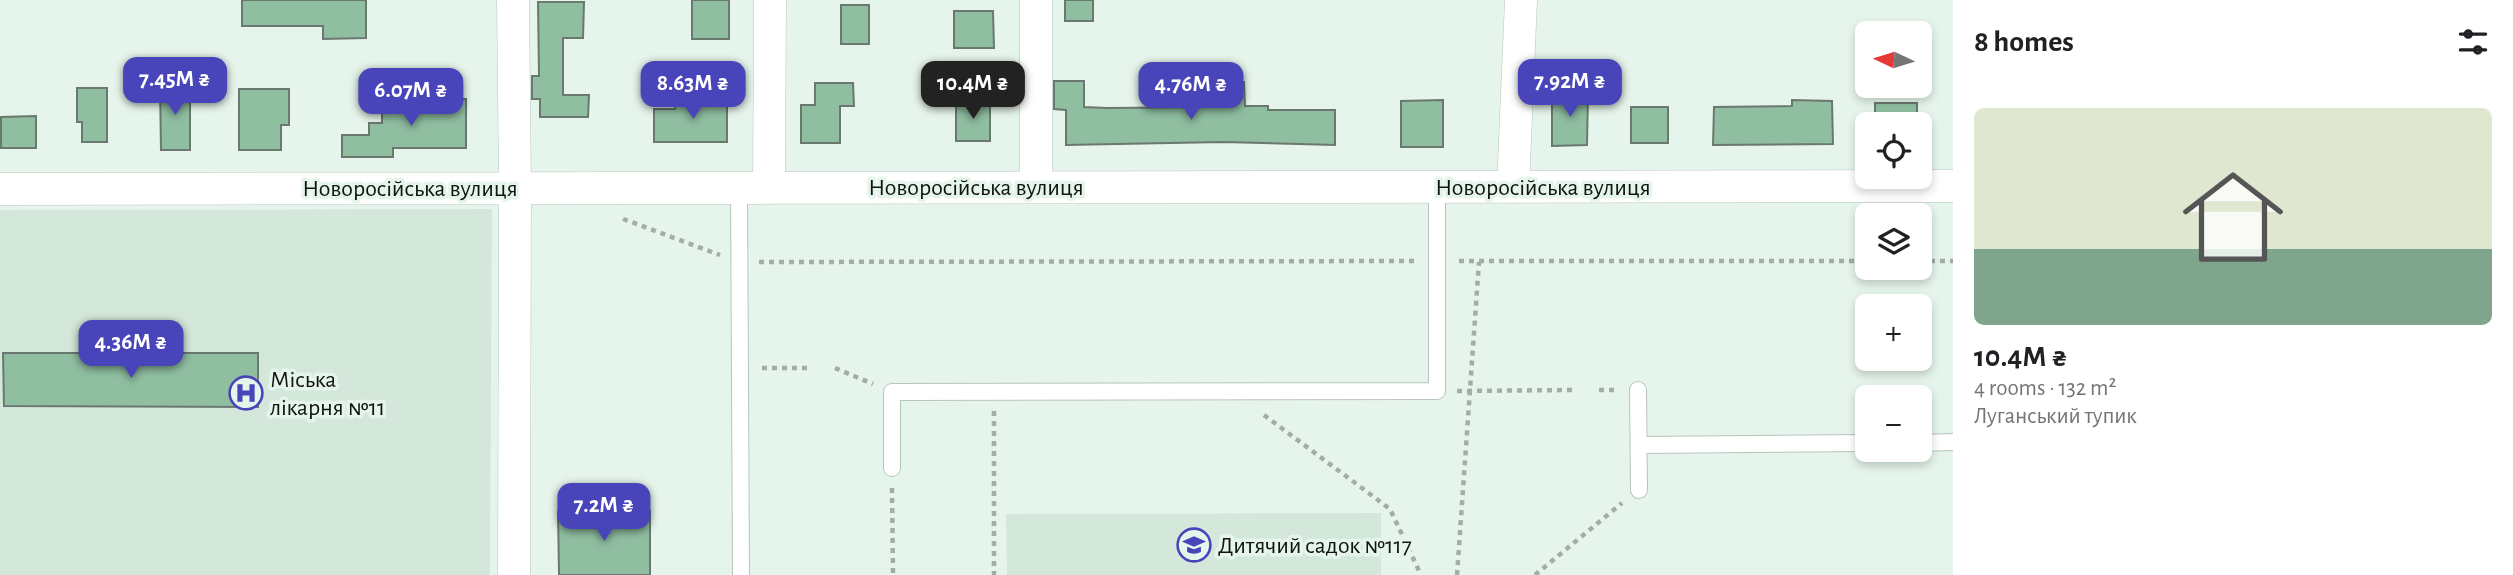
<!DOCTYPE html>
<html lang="en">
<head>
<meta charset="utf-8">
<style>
  body { margin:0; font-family:"Alegreya Sans",sans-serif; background:#f6f6f6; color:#202124; height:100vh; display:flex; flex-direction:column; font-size:26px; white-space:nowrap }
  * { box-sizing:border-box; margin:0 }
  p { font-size:23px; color:#757577 }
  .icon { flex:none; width:38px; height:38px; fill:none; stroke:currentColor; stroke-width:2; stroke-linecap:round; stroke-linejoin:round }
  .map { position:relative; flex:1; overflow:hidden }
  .drawer { display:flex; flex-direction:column; background:#fff; width:560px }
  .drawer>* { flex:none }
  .needle { width:46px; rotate:274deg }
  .controls { position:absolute; left:1855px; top:21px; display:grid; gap:14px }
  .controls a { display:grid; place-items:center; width:77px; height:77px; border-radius:10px; background:#fff; box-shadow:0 4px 10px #0003; font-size:35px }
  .price { position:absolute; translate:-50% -60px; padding:0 16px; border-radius:14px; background:#4844ba; color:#fff; font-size:23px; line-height:46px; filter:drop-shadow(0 2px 4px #0008) }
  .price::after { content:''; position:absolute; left:50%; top:42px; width:21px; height:16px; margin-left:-10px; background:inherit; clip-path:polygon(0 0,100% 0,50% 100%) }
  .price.active { background:#222; color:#fff }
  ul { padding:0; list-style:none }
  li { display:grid; align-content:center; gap:14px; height:371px; padding:0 21px }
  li+li { border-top:2px solid #e0e0e0 }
  li span { display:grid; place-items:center; height:217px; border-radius:10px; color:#555 }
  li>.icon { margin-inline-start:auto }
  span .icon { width:126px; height:126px; fill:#fffc; stroke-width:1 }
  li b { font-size:30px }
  h2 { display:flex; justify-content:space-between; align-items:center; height:84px; padding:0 21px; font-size:30px }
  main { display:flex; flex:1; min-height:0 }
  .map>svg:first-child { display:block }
  .built { fill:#d3e8da }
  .building { fill:#8fbea0; stroke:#6b786f; stroke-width:2 }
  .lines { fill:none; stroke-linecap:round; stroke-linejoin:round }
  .lane-casing { stroke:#b7c5bc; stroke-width:18 }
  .street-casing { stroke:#b7c5bc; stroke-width:33 }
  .path { stroke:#a1ada5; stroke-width:4.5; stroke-dasharray:5 5; stroke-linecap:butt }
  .lane { stroke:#fff; stroke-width:16 }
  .street { stroke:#fff; stroke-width:32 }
  .labels { text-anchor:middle; stroke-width:7; stroke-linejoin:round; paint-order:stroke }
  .street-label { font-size:24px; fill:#101512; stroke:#e6f5eb }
  .poi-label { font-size:24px; fill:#101512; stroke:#e6f5eb; text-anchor:start }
</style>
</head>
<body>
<main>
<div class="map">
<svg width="1953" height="575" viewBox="0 0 1953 575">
  <rect width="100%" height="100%" fill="#e6f5eb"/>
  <path class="built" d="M492,209L490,575H0V210Z
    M1381,513V575H1007L1006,514Z"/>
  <path class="building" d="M242,0H366V38L323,39V26H242Z
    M692,0H729V39H692Z
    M1065,0H1093V21H1065Z
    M538,2H584L583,38H563V95H589L588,117H540V99H532V76H539Z
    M841,5H869V44H841Z
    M954,11H993L994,48H954Z
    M1054,81H1084V107L1107,108L1223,107V82H1244L1245,106H1268V110H1335V145L1223,142L1066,145V110L1054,109Z
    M815,83H853L854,106H840V143H801V105H815Z
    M160,85H190V150H161Z
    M77,88H107V142H82V122H77Z
    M239,89H289V125H281V150H239Z
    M1552,93H1588L1587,145L1552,146Z
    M676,97H727V142H654V109H675Z
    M466,99V148H393V157H342V135H369V123H382V100Z
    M1443,100V147H1401V101Z
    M1792,100L1832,101L1833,144L1713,145L1714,107L1792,106Z
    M956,101H990V141H956Z
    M1875,103H1917V124H1875Z
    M1631,107H1668V143H1631Z
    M36,116V148H1V117Z
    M3,353H258V407L4,406Z
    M650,511V575H559L558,512Z"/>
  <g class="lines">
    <defs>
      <path id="lane" d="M739,188L741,575
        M1638,390L1639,490
        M1920,443L1953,442
        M1639,445L1867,443
        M892,468V392L1437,391V187"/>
      <path id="street" d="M513,0L515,188L514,575
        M1036,0V187
        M1513,187L1521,0
        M769,188L770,0
        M0,189L1953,186"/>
    </defs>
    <use href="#lane" class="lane-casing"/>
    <use href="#street" class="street-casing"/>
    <path class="path" d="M623,219L720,255
      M1459,261H1867
      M1920,261H1953
      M759,262L1415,261
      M762,368H811
      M835,368L873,384
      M1599,390H1617
      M1457,391L1575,390
      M994,411V575
      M1264,415L1390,509L1421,575
      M892,488L893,575
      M1457,575L1479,262
      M1535,575L1622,503"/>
    <use href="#lane" class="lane"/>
    <use href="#street" class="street"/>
  </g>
  <defs>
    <symbol id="hospital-ring" viewBox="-11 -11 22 22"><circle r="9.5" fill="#e6f5eb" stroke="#4844ba" stroke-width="1.5"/><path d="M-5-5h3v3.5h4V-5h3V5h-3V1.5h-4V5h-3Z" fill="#4844ba"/></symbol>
    <symbol id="school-ring" viewBox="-11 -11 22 22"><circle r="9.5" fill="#e6f5eb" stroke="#4844ba" stroke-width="1.5"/><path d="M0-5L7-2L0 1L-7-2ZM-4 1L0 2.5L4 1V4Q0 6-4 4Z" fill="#4844ba"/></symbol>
  </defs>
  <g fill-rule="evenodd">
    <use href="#hospital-ring" x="227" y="374" width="38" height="38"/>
    <use href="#school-ring" x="1175" y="526" width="38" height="38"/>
  </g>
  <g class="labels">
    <g class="street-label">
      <text x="976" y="195">Новоросійська вулиця</text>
      <text x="1543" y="195">Новоросійська вулиця</text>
      <text x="410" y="196">Новоросійська вулиця</text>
    </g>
    <g class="poi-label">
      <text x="270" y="387">Міська<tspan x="270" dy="28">лікарня №11</tspan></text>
      <text x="1218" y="553">Дитячий садок №117</text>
    </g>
  </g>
</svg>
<div class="controls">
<a><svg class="needle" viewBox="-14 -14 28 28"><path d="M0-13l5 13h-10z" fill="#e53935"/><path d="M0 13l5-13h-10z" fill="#757577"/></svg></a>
<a><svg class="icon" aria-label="locate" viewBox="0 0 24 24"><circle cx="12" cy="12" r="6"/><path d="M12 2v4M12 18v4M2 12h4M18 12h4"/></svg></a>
<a><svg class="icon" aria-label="layers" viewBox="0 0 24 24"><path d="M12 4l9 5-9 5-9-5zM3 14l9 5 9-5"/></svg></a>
<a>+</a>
<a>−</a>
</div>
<b class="price" style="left:175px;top:117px">7.45M ₴</b>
<b class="price" style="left:1570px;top:119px">7.92M ₴</b>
<b class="price" style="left:693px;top:121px">8.63M ₴</b>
<b class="price active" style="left:973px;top:121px">10.4M ₴</b>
<b class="price" style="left:1191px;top:122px">4.76M ₴</b>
<b class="price" style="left:411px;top:128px">6.07M ₴</b>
<b class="price" style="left:131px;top:380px">4.36M ₴</b>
<b class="price" style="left:604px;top:543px">7.2M ₴</b>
</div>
<section class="drawer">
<h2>8 homes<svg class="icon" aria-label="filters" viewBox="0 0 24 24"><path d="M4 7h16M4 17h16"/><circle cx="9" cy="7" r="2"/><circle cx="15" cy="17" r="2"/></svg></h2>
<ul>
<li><span style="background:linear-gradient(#dfe7d0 65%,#7fa58c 0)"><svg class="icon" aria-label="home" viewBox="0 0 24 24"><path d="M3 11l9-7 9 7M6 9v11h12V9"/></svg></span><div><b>10.4M ₴</b><p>4 rooms · 132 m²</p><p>Луганський тупик</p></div></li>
</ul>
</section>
</main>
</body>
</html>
